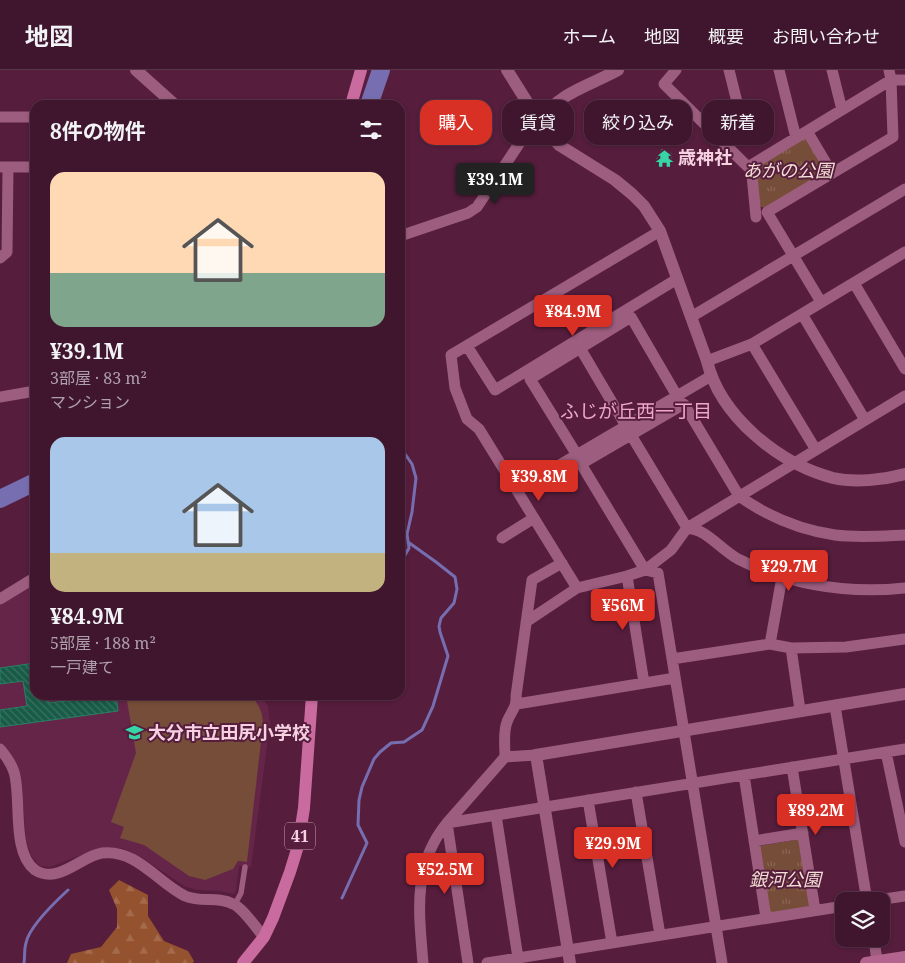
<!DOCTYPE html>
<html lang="ja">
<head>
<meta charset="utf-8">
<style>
  body { margin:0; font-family:"Noto Serif","Noto Sans JP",serif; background:#471f36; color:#f1f3f6; height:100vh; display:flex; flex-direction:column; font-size:19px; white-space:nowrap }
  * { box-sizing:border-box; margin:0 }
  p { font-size:16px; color:#ae9faa }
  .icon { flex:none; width:28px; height:28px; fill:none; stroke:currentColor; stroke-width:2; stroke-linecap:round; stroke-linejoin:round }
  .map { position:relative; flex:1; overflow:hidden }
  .drawer { position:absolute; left:30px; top:30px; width:375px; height:600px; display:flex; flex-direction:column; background:#40162e; border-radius:15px; box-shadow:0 1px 4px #0004,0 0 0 1px #59354a }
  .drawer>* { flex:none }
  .banner { position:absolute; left:420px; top:30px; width:410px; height:45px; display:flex; gap:10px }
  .fabs { position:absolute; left:835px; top:822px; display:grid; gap:10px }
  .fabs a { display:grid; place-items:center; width:55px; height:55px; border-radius:10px; background:#40162e; box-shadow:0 1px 4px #0004,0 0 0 1px #59354a; font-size:25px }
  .price { position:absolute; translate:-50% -42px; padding:0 11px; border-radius:5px; background:#d93025; color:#fff; font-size:16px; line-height:32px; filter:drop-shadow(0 1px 2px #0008) }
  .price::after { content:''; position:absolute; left:50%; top:30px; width:15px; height:11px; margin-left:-8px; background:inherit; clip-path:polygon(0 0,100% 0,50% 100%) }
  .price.active { background:#222; color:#fff }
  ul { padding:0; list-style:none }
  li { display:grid; align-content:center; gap:10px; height:265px; padding:0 20px }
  li span { display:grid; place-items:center; height:155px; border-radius:15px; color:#555 }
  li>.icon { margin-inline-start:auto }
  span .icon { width:90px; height:90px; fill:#fffc; stroke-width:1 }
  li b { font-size:21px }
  h2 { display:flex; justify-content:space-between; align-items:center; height:60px; padding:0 20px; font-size:21px }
  .pill { padding:0 18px; border-radius:15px; background:#40162e; box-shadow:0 1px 4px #0004,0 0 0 1px #59354a; font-size:18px; line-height:45px }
  .pill.active { background:#d93025; color:#fff }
  header { display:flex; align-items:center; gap:30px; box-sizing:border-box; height:70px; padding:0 25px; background:#40162e; border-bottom:1px solid #59354a }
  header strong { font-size:24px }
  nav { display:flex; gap:28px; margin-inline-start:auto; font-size:18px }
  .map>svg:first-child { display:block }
  .built { fill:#652549 }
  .grass { fill:url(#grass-tufts) }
  .forest { fill:url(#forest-firs) }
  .pitch { fill:#754d38 }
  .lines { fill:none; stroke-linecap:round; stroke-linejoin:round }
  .stream { stroke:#766eb0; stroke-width:3 }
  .river { stroke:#766eb0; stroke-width:18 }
  .building { fill:url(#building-back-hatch); stroke:#298165 }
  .service { stroke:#9d5d7e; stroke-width:5.5 }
  .minor { stroke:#9d5d7e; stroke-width:11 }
  .tertiary { stroke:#9d5d7e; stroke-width:12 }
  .secondary { stroke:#b3648e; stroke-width:12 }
  .primary { stroke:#c96b9e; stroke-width:12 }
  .labels { text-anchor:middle; stroke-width:4; stroke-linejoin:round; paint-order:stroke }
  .shield { fill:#561d3d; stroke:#c69bb0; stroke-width:1 }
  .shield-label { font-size:16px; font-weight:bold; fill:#f6d1e2 }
  .poi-label { font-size:18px; font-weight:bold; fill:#f6d1e2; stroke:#561d3d; text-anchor:start }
  .park-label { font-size:18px; font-style:italic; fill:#f3dfd5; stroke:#561d3d }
  .neighbourhood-label { font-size:19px; fill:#eea7ca; stroke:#561d3d }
</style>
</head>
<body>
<header>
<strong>地図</strong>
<nav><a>ホーム</a><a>地図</a><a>概要</a><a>お問い合わせ</a></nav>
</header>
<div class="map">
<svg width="905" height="893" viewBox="0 0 905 893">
  <defs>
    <pattern id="grass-tufts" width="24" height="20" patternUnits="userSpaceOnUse" patternTransform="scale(1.25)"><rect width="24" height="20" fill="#754d38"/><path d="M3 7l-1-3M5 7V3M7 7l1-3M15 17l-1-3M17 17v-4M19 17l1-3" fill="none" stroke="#896654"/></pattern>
    <pattern id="forest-firs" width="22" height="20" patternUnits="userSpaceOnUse" patternTransform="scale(1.25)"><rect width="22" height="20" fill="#94522e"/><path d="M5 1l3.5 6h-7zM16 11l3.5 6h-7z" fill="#a46a4c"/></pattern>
    <pattern id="building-back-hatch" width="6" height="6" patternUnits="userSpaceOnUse" patternTransform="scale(1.25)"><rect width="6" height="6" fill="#185b47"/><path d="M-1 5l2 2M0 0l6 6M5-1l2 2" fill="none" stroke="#3a7261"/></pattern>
  </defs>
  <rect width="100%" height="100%" fill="#561d3d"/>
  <path class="built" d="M35,516V625H260L268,636L270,653L251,797L239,796L236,821L234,824L218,821L197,820L184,816L141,787L122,778H99L50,797L40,796L32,787L26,771L22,718L18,699L9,682L0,673V535L24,519Z"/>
  <path class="grass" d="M806,66L827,101L765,138L758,136L755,97Z
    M800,769L810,833L808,837L771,843L768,841L759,776Z"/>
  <path class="forest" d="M119,810L148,825V846L164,871L188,881L194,891L193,893H67L71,884L101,877L117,857V839L109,820Z"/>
  <path class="pitch" d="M126,625H251C259,635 263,642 263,655L247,792L238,791L233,799L205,810L189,806L144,775L120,768L124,757L111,752L136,683Z"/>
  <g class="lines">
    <path class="stream" d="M400,373L405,384L412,394L416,408L412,442L407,464L409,478L400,494
      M342,828L367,773L358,755L359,730L362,717L374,689L380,682L391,673L404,672L422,660L433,636L448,586L440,562L439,556L441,548L454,533L457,519L455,507L436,492L408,472
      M24,893C25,887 24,879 26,873C29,857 55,832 68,820"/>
    <path class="river" d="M369,35L381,0
      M0,429L35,412"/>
  </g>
  <path class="building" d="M662,79L672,84L671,86L672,87L668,95L666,94L665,95L656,90Z
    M35,593V625H48L49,633L116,625L118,641L0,657V640L27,636L23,611L0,614V598Z"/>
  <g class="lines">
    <path class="service" d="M235,834L241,823L245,797"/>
    <path class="minor" d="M676,0L664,14L748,97L891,10H905
      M779,0L796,68
      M832,0L842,40
      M0,47H35
      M807,61L832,103
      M713,62L740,44L729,0
      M751,95L756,147
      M0,97H35
      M400,166L468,143L477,137L525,65L533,41
      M0,188L7,182L8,97
      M854,213L905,299
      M821,232L767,142L893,67L891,10L889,0
      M802,244L865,350
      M691,247L905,119
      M752,274L816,380
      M467,276L495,320L677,209
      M580,278L626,356
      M707,291L752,274L905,182
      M0,327L35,321
      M631,365L687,458C691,459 697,460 701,462C713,468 725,482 738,489C790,515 848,524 905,518
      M577,385L530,309L631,247L677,326
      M517,420L711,306
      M502,468L534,448
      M627,506L644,613
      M577,518L479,359L467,349L455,318L451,285L660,161
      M0,529L31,510L35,509
      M526,552L577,518L627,506L645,500L671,480L687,458L905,326
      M770,574L782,507
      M791,578L846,577L905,569
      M672,589L770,574L791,578L800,640
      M517,634L675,608
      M835,636L867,831
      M0,679C6,686 11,693 14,702C22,728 11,782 35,800C58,815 81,786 102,783C137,779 158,813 185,826C202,833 217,826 233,834C243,838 256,858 264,867
      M886,682L905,772
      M505,687C505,676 503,662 507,652C511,641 517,638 516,626L532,510L562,493
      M792,697L815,840
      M744,705L766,848
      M636,722L660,865
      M588,730L612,873
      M496,745L518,888
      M754,771L803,763
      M871,831L905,826
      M874,869L877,891
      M423,893C419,843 412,795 447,753L505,687L536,685
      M468,893L447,753L905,679
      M487,893L844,836
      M722,893L658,503L645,500L581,394L684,334L739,426C767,446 801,460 835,465C858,468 882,466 905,465"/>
    <path class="tertiary" d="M136,0L175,35
      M507,0L539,51L559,75L615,110L632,124L644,136L660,161L707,291C720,346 779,394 833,408C855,413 883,410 905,404
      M539,51C562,21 587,17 618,0
      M570,893L536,685L905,624"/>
    <path class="secondary" d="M866,893L905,887"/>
    <path class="primary" d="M351,35L361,0
      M243,893L264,867L273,848L290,802L298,776L304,738L312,625"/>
  </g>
  <defs>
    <symbol id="temple-bare" viewBox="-9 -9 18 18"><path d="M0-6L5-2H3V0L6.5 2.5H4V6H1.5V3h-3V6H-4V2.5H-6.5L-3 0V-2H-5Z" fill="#37d4a6" stroke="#561d3d" stroke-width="2.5" paint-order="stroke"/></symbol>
    <symbol id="school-bare" viewBox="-9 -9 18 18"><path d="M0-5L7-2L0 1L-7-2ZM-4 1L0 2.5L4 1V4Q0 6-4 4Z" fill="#37d4a6" stroke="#561d3d" stroke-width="2.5" paint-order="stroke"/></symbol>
  </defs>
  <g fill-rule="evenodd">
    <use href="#temple-bare" x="652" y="76" width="25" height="25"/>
    <use href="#school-bare" x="122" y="650" width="25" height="25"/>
  </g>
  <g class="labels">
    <rect class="shield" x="285" y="752.5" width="30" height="27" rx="4"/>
    <g class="shield-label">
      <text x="300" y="772">41</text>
    </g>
    <g class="poi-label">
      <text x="678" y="94">歳神社</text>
      <text x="148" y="669">大分市立田尻小学校</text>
    </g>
    <g class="park-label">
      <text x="788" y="107">あがの公園</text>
      <text x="785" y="816">銀河公園</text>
    </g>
    <g class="neighbourhood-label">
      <text x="636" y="348">ふじが丘西一丁目</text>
    </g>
  </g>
</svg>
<div class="fabs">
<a><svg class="icon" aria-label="layers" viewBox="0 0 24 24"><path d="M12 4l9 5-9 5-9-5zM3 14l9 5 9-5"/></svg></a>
</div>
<b class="price active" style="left:495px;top:135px">¥39.1M</b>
<b class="price" style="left:573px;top:267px">¥84.9M</b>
<b class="price" style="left:539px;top:432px">¥39.8M</b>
<b class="price" style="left:789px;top:522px">¥29.7M</b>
<b class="price" style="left:623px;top:561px">¥56M</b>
<b class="price" style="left:816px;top:766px">¥89.2M</b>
<b class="price" style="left:613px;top:799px">¥29.9M</b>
<b class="price" style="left:445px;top:825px">¥52.5M</b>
<div class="banner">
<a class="pill active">購入</a>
<a class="pill">賃貸</a>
<a class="pill">絞り込み</a>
<a class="pill">新着</a>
</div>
<section class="drawer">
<h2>8件の物件<svg class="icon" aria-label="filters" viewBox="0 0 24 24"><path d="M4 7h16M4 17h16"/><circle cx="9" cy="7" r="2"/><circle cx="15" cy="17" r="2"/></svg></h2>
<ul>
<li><span style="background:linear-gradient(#ffd9b3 65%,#7fa58c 0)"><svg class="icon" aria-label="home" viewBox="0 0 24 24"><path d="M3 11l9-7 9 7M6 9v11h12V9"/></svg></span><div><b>¥39.1M</b><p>3部屋 · 83 m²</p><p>マンション</p></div></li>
<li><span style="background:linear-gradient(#a9c7e8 75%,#c2b280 0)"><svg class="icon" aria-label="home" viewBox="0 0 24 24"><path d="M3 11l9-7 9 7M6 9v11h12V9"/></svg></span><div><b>¥84.9M</b><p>5部屋 · 188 m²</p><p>一戸建て</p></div></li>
</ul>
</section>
</div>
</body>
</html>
